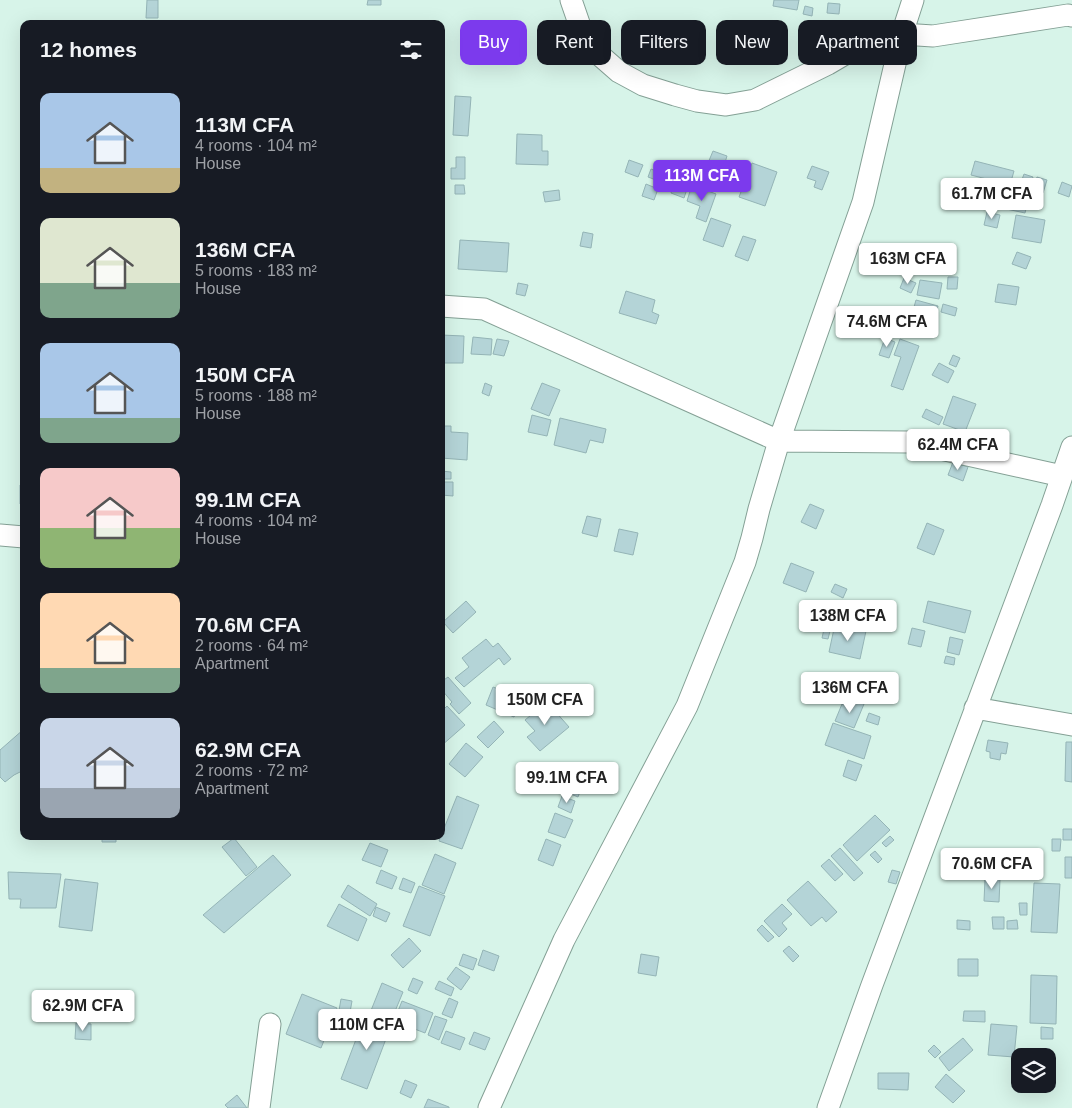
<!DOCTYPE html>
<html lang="en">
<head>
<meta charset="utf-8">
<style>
  body { margin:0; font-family:Arial,sans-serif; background:#20242c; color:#f1f3f6; height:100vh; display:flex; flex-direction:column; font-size:19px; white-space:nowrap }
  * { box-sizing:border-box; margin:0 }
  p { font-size:16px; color:#9ea1a6 }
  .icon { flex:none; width:28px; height:28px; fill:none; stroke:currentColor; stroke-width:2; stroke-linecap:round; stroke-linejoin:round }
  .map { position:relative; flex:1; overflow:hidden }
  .drawer { position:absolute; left:20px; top:20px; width:425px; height:820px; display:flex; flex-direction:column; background:#171b24; border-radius:10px; box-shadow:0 5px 20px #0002 }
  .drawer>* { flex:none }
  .top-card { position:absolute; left:460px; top:20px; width:475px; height:45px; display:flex; gap:10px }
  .buttons { position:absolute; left:1011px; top:1048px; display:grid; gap:10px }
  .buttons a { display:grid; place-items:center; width:45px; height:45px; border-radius:10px; background:#171b24; box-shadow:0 5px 20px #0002; font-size:25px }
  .price { position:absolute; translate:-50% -42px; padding:0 11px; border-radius:5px; background:#fff; color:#222; font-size:16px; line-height:32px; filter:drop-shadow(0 1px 2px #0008) }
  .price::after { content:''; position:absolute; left:50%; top:30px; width:15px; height:11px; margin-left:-8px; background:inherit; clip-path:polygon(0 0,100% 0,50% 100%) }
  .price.current { background:#7c3aed; color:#fff }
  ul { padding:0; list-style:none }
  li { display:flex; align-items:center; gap:15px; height:125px; padding:0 20px }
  li span { display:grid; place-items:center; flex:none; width:140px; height:100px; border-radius:10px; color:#555 }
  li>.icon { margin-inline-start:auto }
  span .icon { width:60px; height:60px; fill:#fffc; stroke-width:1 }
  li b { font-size:21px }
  h2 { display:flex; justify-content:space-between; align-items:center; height:60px; padding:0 20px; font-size:21px }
  .pill { padding:0 18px; border-radius:10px; background:#171b24; box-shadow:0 5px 20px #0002; font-size:18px; line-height:45px }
  .pill.current { background:#7c3aed; color:#fff }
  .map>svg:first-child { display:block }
  .building { fill:#b4d4d7; stroke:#94b4b6 }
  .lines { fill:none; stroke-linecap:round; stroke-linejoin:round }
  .minor-casing { stroke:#84a095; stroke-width:23 }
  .minor { stroke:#fff; stroke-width:21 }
</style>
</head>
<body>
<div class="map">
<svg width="1072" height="1108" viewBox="0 0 1072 1108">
  <rect width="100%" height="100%" fill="#d7f4e9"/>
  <path class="building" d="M147,0H158V18H146Z
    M368,0H381V5H367Z
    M774,0H799L797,10L773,6Z
    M828,3L840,4L839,14L827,13Z
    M805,6L813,8L812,16L803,14Z
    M455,96L471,97L468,136L453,135Z
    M517,134L542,135V151H548V165L516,164Z
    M713,151L727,156L723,169L708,163Z
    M456,157H465V179H451V168H456Z
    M629,160L643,165L638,177L625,172Z
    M975,161L1014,171L1010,185L971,175Z
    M752,163L777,172L765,206L739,197Z
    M812,166L829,172L822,190L814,187L816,181L807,178Z
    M728,168L734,170L729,182L724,180Z
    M651,169L659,172L656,180L648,177Z
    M1024,174L1033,177L1029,188L1020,185Z
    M1037,177L1047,180L1043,193L1033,190Z
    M675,181L688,186L684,198L671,193Z
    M1062,182L1072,186L1069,197L1058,193Z
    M988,183L1030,192L1025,213L983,204Z
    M646,184L658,189L654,200L642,196Z
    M455,185H464L465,194H455Z
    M692,185L716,194L706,222L696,218L700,206L687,201Z
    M559,190L560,200L545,202L543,192Z
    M987,212L1000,215L997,228L984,225Z
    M1016,215L1045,220L1041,243L1012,238Z
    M711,218L731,225L723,247L703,240Z
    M583,232L593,234L591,248L580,246Z
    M743,236L756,240L748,261L735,256Z
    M460,240L509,243L507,272L458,269Z
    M1017,252L1031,257L1026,269L1012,264Z
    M948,277H958L957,289H947Z
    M904,278L916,283L911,293L900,288Z
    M920,280L942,283L939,299L917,295Z
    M518,283L528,285L525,296L516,294Z
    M998,284L1019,287L1016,305L995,302Z
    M626,291L655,300L652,312L659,315L656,324L619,313Z
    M916,300L938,306L934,320L912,314Z
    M943,304L957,308L955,316L941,312Z
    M441,335L464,336L463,363H441Z
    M473,337L492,339L491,355L471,354Z
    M885,338L895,342L889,358L879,355Z
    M497,339L509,341L504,356L493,354Z
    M900,339L919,346L903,390L891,386L901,357L894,355Z
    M953,355L960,358L956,367L949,364Z
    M939,363L954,371L948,383L932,375Z
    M485,383L492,386L489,396L482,393Z
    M542,383L560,390L549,416L531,409Z
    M953,396L976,404L965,432L943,424Z
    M926,409L943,417L939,425L922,417Z
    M532,415L551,420L547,436L528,432Z
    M560,418L606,429L603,443L590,440L586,453L554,445Z
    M441,426H451V432L468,433L467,460L441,458Z
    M953,462L968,467L963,481L948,475Z
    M441,471L451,472V479H441Z
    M441,482H453V496L441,495Z
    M20,485H24V504H20Z
    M810,504L824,510L816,529L801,522Z
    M587,516L601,519L597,537L582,533Z
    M927,523L944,530L934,555L917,548Z
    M619,529L638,533L633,555L614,551Z
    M791,563L814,572L806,592L783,583Z
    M835,584L847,589L843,598L831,592Z
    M466,601L476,612L453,633L443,622Z
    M928,601L971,611L965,633L923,622Z
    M835,624L866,631L860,659L829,652Z
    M912,628L925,631L921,647L908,644Z
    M824,629L830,631L828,639L822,638Z
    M950,637L963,640L959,655L947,652Z
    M486,639L493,647L498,643L511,659L504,665L499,658L464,687L455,678L469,667L462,658Z
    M946,656L955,658L954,665L944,663Z
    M448,677L471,703L459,714L450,704L452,702L441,689V682Z
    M493,687L522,698L514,717L486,705Z
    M852,699L864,704L854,728L835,721L842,704L849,707Z
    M547,702L569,727L540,751L527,737L535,731L525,720Z
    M447,706L465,725L441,746V712Z
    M869,713L880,717L878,725L866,721Z
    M494,721L504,732L488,748L477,737Z
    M833,723L871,736L864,759L825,745Z
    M24,729V770L14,775L5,782L0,777V750Z
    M988,740L1008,743L1006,754L1001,753L1000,760L990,758V752L986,751Z
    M1066,742H1072V782L1065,781Z
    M466,743L483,757L465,777L449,764Z
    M848,760L862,765L856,781L843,776Z
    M566,777L583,784L578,797L561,790Z
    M457,796L479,805L462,849L439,841Z
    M562,796L575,801L571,813L558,807Z
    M555,813L573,820L565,838L548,832Z
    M875,815L890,830L857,861L843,845Z
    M1063,829H1072V840H1063Z
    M102,836H116V842H102Z
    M890,836L894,840L886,847L882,843Z
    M234,838L257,867L246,876L222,847Z
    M546,839L561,845L553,866L538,860Z
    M1052,839H1061L1060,851H1052Z
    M370,843L388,850L381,867L362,860Z
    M840,848L863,873L854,881L831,856Z
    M875,851L882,859L878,863L870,855Z
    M435,854L456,863L444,894L422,885Z
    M273,855L291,875L224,933L203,915Z
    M1065,857H1072V878H1065Z
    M829,859L843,874L835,881L821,866Z
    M381,870L397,877L392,889L376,883Z
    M892,870L900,872L896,884L888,882Z
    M8,872L61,874L56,908H20L21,899H9Z
    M403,878L415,883L411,893L399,889Z
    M65,879L98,883L92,931L59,927Z
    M985,879H1000L999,902L984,901Z
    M808,881L837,912L826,922L822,917L811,926L787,900Z
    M1034,883L1060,884L1057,933L1031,932Z
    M348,885L377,904L370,916L341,897Z
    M419,886L445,896L430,936L403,926Z
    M1019,903H1027V915H1020Z
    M339,904L367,919L358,941L327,926Z
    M782,904L792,914L782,923L787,929L779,937L764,921Z
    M376,907L390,913L386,922L373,916Z
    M992,917H1004V929H993Z
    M957,920L970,921V930L957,929Z
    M1017,920L1018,929H1007V921Z
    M762,925L774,937L768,942L757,930Z
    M409,938L421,951L403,968L391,955Z
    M789,946L799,956L793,962L783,951Z
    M483,950L499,956L494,971L478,965Z
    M463,954L477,959L473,970L459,965Z
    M641,954L659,957L656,976L638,973Z
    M958,959H978V976H958Z
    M456,967L470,977L461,990L447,979Z
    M1031,975L1057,976L1056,1024L1030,1023Z
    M413,978L423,982L417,994L408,990Z
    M439,981L454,988L451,996L435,989Z
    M382,983L403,992L391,1021L370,1013Z
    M302,994L337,1008L321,1048L286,1034Z
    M449,998L458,1002L452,1018L442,1014Z
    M341,999L352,1001L349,1018L338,1016Z
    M402,1001L433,1013L425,1033L394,1021Z
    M964,1011H985V1022L963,1021Z
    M366,1013L392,1023L367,1089L341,1079Z
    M435,1016L447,1020L439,1040L428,1035Z
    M76,1023L91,1024V1040L75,1039Z
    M991,1024L1017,1026L1014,1057L988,1055Z
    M1041,1027L1053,1028V1039H1041Z
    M446,1031L465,1038L460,1050L441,1043Z
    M474,1032L490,1038L485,1050L469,1044Z
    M963,1038L973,1050L949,1071L939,1058Z
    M934,1045L941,1052L935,1058L928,1051Z
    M878,1073H909L908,1090L878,1089Z
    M946,1074L965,1091L953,1103L935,1087Z
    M405,1080L417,1085L411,1098L400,1093Z
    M237,1095L247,1108H228L225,1105Z
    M428,1099L449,1107V1108H424Z"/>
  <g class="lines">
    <defs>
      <path id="minor" d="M571,0L581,29L595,51L619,72L643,85L675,95L697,101L726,105L755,100L828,64L862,44L902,34L933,36L1068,15L1072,16
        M441,306L484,309L779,441L909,442L1062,476
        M0,535L24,537
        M975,708L1072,725
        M259,1108L270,1024
        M489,1108L564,940L687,706L745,562L752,538L759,509L779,441L863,202L902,34L913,0
        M828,1108L872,985L1052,505L1072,447"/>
    </defs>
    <use href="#minor" class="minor-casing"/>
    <use href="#minor" class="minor"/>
  </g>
</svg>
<div class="buttons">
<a><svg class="icon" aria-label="layers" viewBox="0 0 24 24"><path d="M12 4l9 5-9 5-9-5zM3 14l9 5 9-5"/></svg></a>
</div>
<b class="price current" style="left:702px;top:202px">113M CFA</b>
<b class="price" style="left:992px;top:220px">61.7M CFA</b>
<b class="price" style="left:908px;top:285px">163M CFA</b>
<b class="price" style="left:887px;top:348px">74.6M CFA</b>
<b class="price" style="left:958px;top:471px">62.4M CFA</b>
<b class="price" style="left:848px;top:642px">138M CFA</b>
<b class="price" style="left:850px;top:714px">136M CFA</b>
<b class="price" style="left:545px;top:726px">150M CFA</b>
<b class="price" style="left:567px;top:804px">99.1M CFA</b>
<b class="price" style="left:992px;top:890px">70.6M CFA</b>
<b class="price" style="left:83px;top:1032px">62.9M CFA</b>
<b class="price" style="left:367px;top:1051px">110M CFA</b>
<div class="top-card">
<a class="pill current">Buy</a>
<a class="pill">Rent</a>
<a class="pill">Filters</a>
<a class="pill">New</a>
<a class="pill">Apartment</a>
</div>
<section class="drawer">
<h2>12 homes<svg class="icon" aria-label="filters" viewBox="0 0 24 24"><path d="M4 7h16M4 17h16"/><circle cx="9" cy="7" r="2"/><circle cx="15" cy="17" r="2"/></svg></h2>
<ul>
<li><span style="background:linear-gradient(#a9c7e8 75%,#c2b280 0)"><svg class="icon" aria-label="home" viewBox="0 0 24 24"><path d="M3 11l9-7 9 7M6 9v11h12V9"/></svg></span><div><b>113M CFA</b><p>4 rooms · 104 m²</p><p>House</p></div></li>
<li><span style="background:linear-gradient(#dfe7d0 65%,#7fa58c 0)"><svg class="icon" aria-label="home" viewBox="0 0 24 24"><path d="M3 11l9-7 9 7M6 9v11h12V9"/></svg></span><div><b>136M CFA</b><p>5 rooms · 183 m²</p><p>House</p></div></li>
<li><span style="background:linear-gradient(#a9c7e8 75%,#7fa58c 0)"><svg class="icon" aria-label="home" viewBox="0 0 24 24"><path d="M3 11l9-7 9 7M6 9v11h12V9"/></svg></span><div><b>150M CFA</b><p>5 rooms · 188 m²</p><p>House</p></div></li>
<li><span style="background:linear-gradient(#f6c9c9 60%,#8fb573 0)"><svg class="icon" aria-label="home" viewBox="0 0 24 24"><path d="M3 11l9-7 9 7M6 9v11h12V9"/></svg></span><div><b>99.1M CFA</b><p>4 rooms · 104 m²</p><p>House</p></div></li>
<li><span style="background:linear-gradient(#ffd9b3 75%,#7fa58c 0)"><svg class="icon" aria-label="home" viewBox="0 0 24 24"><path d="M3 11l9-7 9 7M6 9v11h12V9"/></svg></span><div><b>70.6M CFA</b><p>2 rooms · 64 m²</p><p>Apartment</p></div></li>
<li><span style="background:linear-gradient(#c9d6e8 70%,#9aa5b1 0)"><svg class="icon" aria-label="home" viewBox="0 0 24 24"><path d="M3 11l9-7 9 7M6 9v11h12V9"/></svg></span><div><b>62.9M CFA</b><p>2 rooms · 72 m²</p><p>Apartment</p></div></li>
</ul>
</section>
</div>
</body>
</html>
